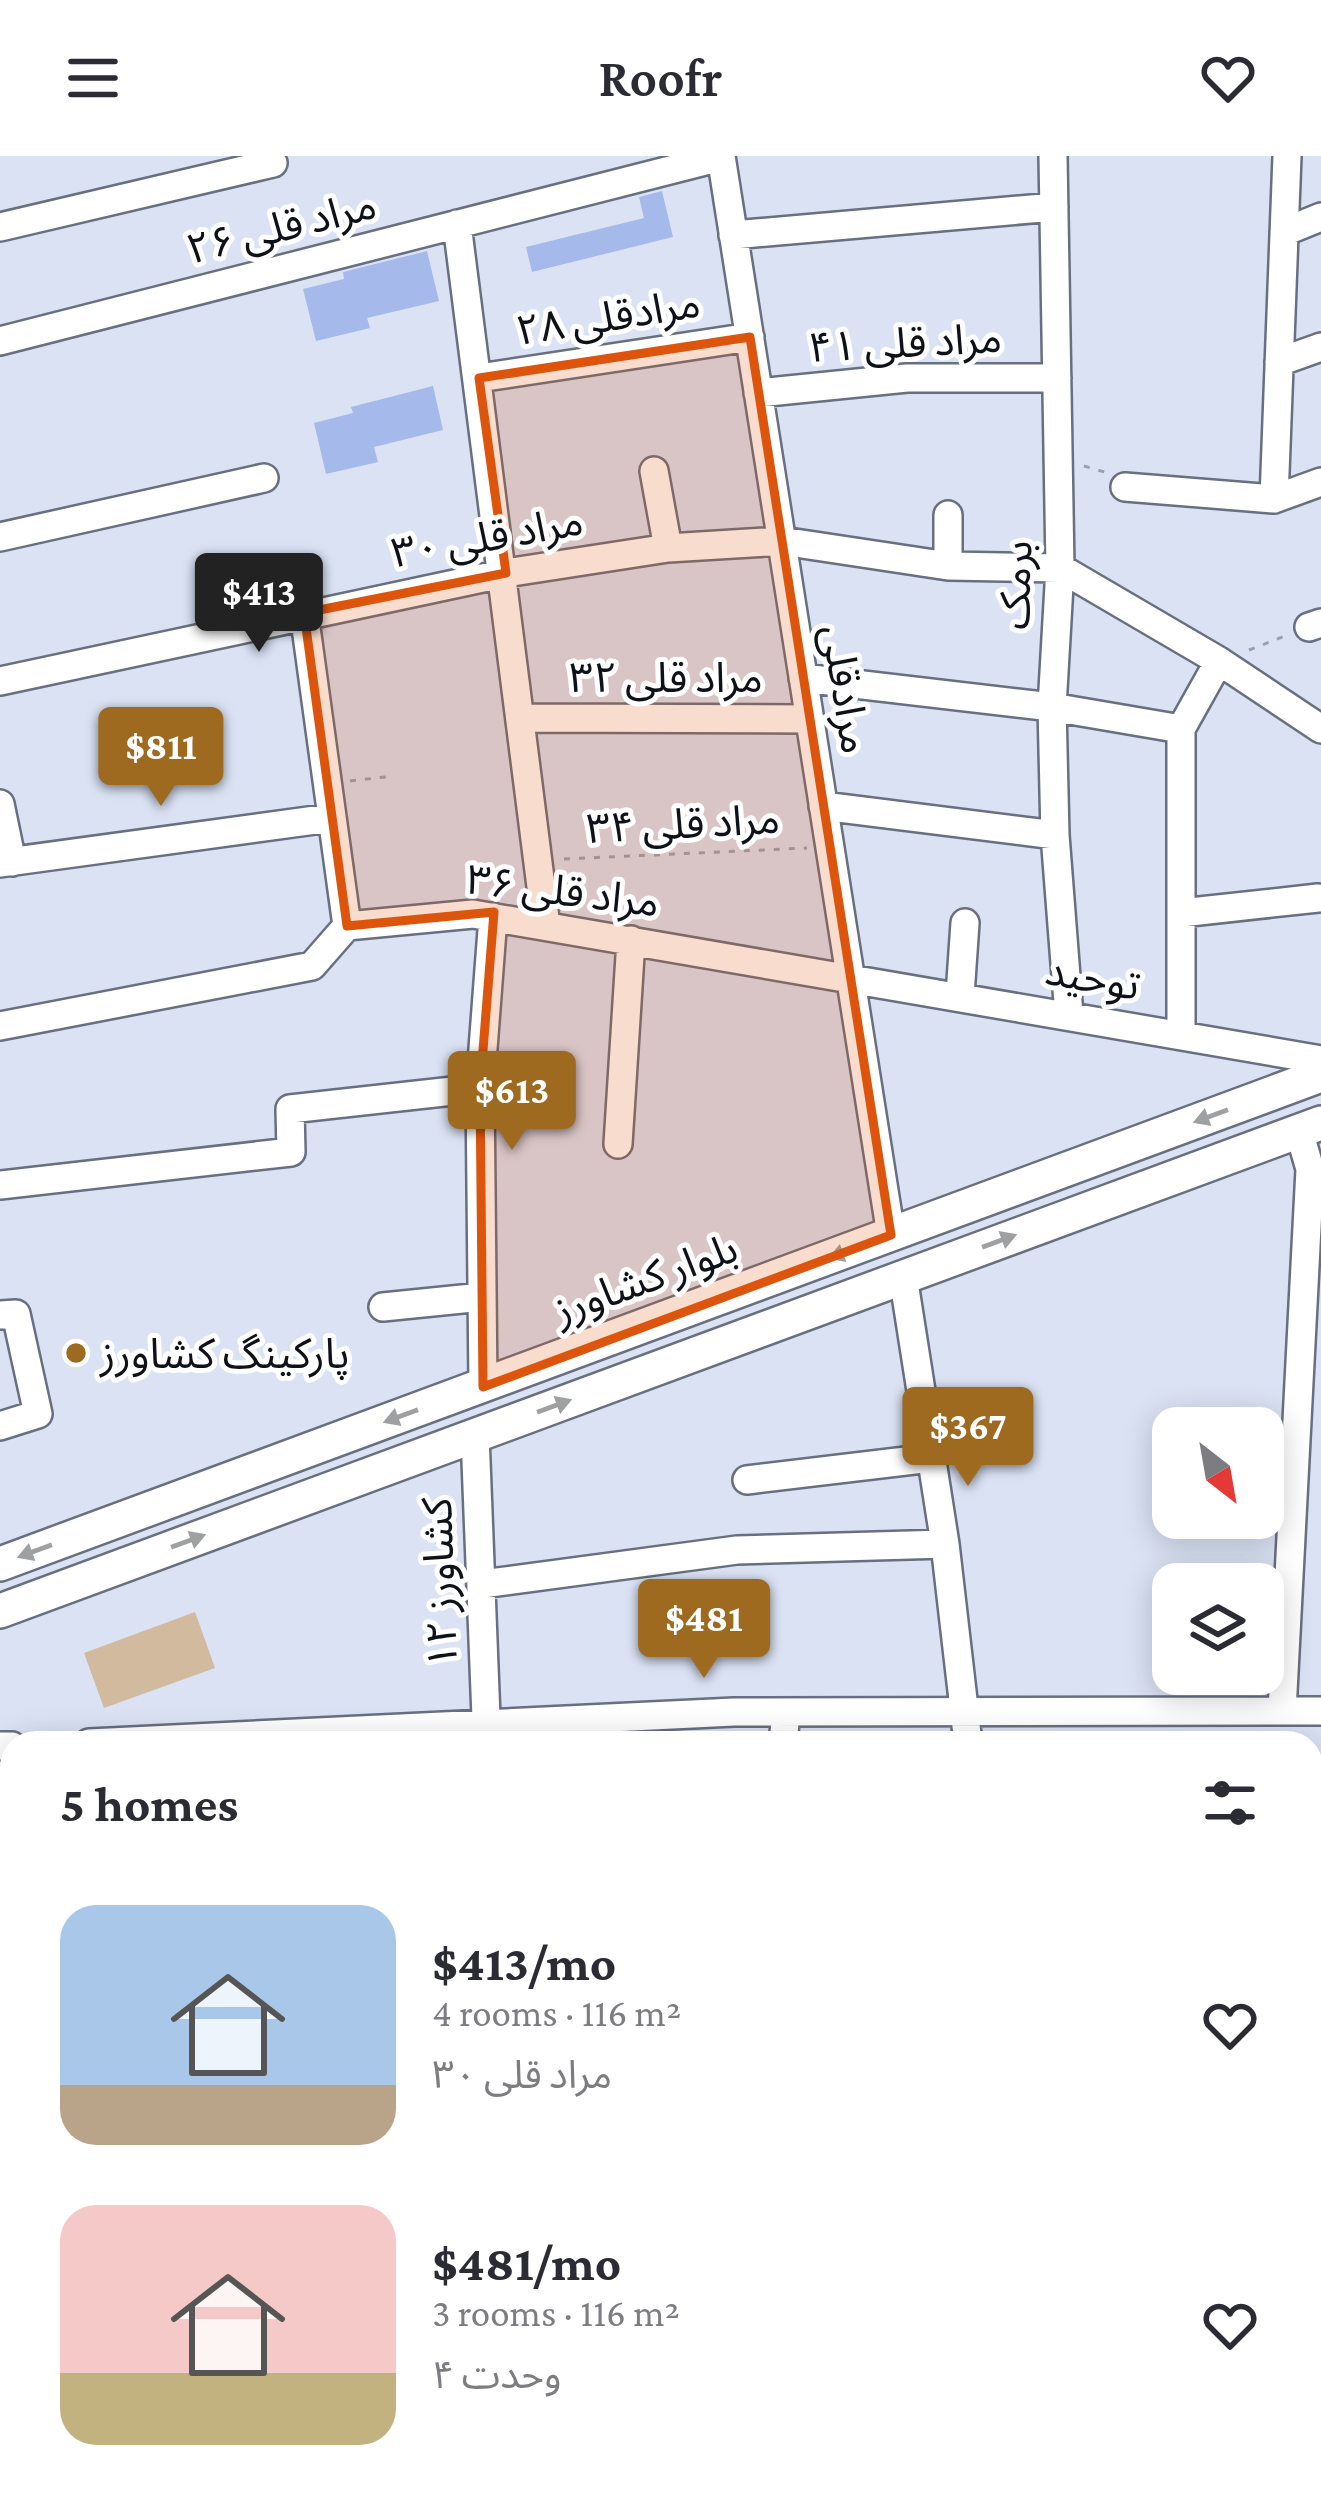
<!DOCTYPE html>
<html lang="en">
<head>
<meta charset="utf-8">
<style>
  body { margin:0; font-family:"Crimson Pro","Noto Sans Arabic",serif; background:#f2f2f3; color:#2b2b33; height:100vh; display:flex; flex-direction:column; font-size:45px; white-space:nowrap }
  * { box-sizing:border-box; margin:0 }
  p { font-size:39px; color:#7c7c81 }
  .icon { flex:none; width:66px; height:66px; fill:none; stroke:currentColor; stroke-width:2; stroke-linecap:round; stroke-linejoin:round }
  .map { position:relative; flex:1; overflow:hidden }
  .panel { position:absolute; left:0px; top:1575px; width:1323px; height:768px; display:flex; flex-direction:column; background:#fff; border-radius:36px 36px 0 0; box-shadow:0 6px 30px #0003 }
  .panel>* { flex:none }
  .needle { width:78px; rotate:149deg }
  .controls { position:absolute; left:1152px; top:1251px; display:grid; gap:24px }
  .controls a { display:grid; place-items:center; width:132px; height:132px; border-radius:24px; background:#fff; box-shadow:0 6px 30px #0003; font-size:60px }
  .price { position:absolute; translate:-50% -102px; padding:0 27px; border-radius:12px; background:#9d6a20; color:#fff; font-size:39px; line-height:78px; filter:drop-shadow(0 3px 6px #0008) }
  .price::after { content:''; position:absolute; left:50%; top:72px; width:36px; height:27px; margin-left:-18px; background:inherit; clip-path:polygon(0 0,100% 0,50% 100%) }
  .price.on { background:#222; color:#fff }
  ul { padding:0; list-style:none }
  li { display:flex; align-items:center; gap:36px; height:300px; padding:0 60px }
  li span { display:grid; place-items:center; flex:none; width:336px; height:240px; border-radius:36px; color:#555 }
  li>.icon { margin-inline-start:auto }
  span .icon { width:144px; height:144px; fill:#fffc; stroke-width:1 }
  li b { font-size:51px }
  h2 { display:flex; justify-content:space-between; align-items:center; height:144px; padding:0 60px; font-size:51px }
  header { display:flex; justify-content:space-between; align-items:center; height:156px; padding:0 60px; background:#fff; font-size:54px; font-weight:600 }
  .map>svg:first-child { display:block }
  .garden { fill:#d2ba9e }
  .building { fill:#a5b9eb }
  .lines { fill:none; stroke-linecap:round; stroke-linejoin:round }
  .minor-casing { stroke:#686f7e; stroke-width:32 }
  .major-casing { stroke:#686f7e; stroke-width:38 }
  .path { stroke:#9aa0ae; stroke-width:3; stroke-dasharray:6 9; stroke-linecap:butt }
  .minor { stroke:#fff; stroke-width:27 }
  .major { stroke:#fff; stroke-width:33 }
  .oneway { fill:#9fa0a2 }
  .marked { fill:#dd550d; fill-opacity:0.2; stroke:#dd550d; stroke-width:9; stroke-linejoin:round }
  .poi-dot { fill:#9d6a20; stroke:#fff; stroke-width:4.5 }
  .labels { text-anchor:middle; stroke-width:10; stroke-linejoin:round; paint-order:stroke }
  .street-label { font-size:42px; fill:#0e1117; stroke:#fff }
  .poi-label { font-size:42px; fill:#0e1117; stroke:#fff; text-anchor:start }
</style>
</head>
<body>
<header><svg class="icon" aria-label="menu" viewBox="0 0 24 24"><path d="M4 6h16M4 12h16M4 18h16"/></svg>Roofr<svg class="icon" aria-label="heart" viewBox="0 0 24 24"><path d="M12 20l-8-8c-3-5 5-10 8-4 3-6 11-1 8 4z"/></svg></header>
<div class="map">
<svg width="1321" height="2343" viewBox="0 0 1321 2343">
  <rect width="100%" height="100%" fill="#dae2f4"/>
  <path class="garden" d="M195,1456L215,1512L104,1552L84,1497Z"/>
  <path class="building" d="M662,35L673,81L532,116L526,91L644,62L639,41Z
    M427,95L439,145L367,162L370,172L316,185L303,133L344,123L343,116Z
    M433,230L443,274L374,291L378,306L326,318L314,267L353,257L351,251Z"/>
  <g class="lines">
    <defs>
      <path id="minor" d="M721,0L891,1079
        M1053,0L1060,412L1052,551L1055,679L1069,859
        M457,68L546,770
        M0,71L273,7
        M1284,76L1321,61
        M733,79L1054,51
        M0,185L721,1
        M1279,206L1321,191
        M479,222L750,181
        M758,237L907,222H1057
        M654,315L668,392
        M1125,331L1274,343L1321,326
        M1274,343L1287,0
        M0,381L264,322
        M948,410V359
        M304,457L347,770
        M1309,471L1321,467
        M803,522L1052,551L1181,573
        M0,525L506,417L668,392L782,385L948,410L1060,412L1219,505L1321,573
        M522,562L810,563
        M0,648L12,706
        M823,650L1055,679
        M0,707L330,662
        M1181,757L1318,742
        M960,839L965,767
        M0,870L312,810L347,770L473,758L1321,904
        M1181,879V573L1219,505
        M618,988L631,784
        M0,1029L291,996L290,953L480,932
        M903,1120L945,1388L968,1587
        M383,1151L482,1141
        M0,1159L16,1158L38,1258L0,1270
        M483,1231L480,932L493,761
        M475,1279L487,1587
        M747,1324L931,1302
        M482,1428L737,1394L945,1388
        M1282,1555L1310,1013L1299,975
        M89,1587L734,1556L1321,1555
        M783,1587L786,1556
        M0,1590H12
        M1311,1682L1321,1675
        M0,1742L12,1741
        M1311,1750L1321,1752
        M1311,1864H1321
        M0,1873H12
        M1311,1997L1321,1998
        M0,2041H12
        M1311,2142H1321
        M0,2201H12
        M1311,2291L1321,2290
        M0,2319L12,2318
        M85,2331V2343
        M290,2343V2331
        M369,2343V2331
        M622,2343L623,2331
        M1002,2343V2331
        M1243,2343L1244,2331
        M1272,2343L1273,2331"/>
      <path id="major" d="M0,1408L1321,919
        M0,1455L1321,967"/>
    </defs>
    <use href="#minor" class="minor-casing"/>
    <use href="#major" class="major-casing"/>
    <path class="path" d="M1084,310L1108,317
      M1249,494L1285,480
      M350,625L394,620
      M564,703L807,692"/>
    <use href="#minor" class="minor"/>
    <use href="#major" class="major"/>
  </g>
  <defs><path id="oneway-solid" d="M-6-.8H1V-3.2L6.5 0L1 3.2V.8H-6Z" transform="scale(3)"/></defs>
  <g class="oneway">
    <use href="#oneway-solid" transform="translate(1211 960) rotate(160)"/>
    <use href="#oneway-solid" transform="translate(999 1085) rotate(-20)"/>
    <use href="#oneway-solid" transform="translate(846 1096) rotate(160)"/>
    <use href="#oneway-solid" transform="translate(554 1250) rotate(-20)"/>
    <use href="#oneway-solid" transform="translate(401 1260) rotate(160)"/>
    <use href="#oneway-solid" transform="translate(188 1385) rotate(-20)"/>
    <use href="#oneway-solid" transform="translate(35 1395) rotate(160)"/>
  </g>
  <path class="marked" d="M750,181L891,1079L483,1231L480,932L494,756L347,770L304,457L506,417L479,222Z"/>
  <circle class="poi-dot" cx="76" cy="1197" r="12"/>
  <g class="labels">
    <g class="street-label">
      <text transform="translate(281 70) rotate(-14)" y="15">مراد قلی ۲۶</text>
      <text transform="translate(608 160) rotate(-9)" y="15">مرادقلی ۲۸</text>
      <text transform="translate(905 186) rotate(-3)" y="15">مراد قلی ۴۱</text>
      <text transform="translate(487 380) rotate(-10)" y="15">مراد قلی ۳۰</text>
      <text transform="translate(1015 429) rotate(-88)" y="15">برمک</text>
      <text x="666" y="536">مراد قلی ۳۲</text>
      <text transform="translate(847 533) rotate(81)" y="15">مرادقلی</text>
      <text transform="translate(683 667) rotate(-3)" y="15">مراد قلی ۳۴</text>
      <text transform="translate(563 734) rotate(7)" y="15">مراد قلی ۳۶</text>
      <text transform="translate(1093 821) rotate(10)" y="15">توحید</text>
      <text transform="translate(645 1122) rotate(-20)" y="15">بلوار کشاورز</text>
      <text transform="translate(439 1427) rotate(-92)" y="15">کشاورز ۱۲</text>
    </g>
    <g class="poi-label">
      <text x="100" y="1212">پارکینگ کشاورز</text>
    </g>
  </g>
</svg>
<div class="controls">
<a><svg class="needle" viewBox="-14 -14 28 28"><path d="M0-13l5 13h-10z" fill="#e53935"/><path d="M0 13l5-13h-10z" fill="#7c7c81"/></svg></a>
<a><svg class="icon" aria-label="layers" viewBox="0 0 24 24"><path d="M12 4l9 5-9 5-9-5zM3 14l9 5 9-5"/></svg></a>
</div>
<b class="price on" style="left:259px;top:499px">$413</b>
<b class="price" style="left:161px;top:653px">$811</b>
<b class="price" style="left:512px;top:997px">$613</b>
<b class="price" style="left:968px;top:1333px">$367</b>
<b class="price" style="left:704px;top:1525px">$481</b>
<section class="panel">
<h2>5 homes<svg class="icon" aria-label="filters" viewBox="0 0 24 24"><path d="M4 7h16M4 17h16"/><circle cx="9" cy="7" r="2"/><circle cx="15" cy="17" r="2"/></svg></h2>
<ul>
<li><span style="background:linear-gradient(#a9c7e8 75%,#b9a48a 0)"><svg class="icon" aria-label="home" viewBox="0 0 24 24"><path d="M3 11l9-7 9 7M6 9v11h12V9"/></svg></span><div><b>$413/mo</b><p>4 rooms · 116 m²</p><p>مراد قلی ۳۰</p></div><svg class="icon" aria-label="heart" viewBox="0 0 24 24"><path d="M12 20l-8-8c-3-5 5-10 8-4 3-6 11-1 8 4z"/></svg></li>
<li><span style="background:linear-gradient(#f6c9c9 70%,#c2b280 0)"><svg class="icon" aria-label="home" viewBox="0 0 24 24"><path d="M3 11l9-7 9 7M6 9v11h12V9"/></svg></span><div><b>$481/mo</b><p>3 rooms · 116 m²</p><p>وحدت ۴</p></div><svg class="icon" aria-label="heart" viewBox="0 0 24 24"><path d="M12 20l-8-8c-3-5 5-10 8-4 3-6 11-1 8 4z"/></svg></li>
</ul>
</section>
</div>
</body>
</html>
